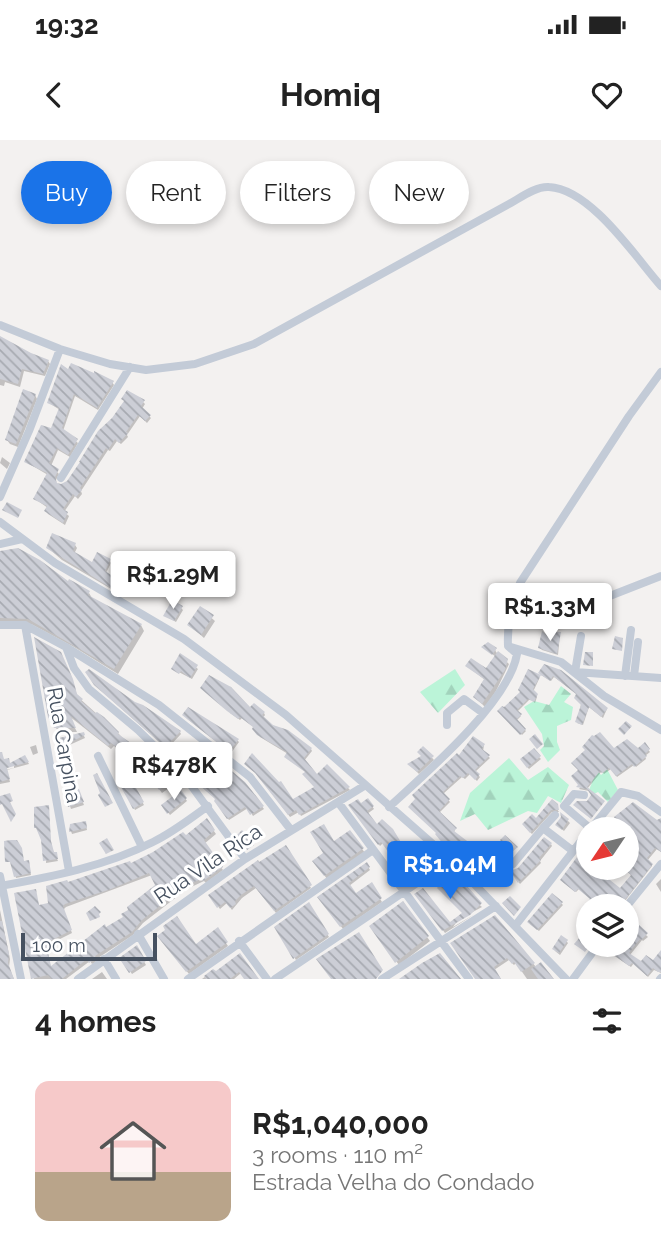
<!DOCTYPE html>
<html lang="en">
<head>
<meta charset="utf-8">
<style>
  body { margin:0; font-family:Raleway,sans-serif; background:#f2f2f2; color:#222; height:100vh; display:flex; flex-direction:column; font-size:26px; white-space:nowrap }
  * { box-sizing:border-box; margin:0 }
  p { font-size:23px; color:#767676 }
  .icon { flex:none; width:38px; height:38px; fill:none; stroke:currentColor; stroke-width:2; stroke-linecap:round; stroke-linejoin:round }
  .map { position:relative; height:839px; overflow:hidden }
  .drawer { display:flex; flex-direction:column; background:#fff; flex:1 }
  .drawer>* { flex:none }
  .guide { position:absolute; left:21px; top:21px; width:620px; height:63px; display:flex; gap:14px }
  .needle { width:46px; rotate:235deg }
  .tools { position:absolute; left:576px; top:677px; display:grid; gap:14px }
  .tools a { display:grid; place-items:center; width:63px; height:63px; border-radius:50%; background:#fff; box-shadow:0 4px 10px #0003; font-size:35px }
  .scale { position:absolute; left:21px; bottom:18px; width:136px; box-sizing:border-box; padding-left:7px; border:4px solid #465160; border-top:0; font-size:19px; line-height:24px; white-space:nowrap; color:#465160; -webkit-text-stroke:5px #fff; paint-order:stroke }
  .price { position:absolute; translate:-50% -60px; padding:0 16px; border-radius:7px; background:#fff; color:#222; font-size:23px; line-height:46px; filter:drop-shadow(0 2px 4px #0008) }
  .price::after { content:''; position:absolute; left:50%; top:42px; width:21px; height:16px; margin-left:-10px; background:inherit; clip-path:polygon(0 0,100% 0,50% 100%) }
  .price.on { background:#1a73e8; color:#fff }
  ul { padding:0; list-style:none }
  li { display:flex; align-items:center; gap:21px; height:175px; padding:0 35px }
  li+li { border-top:2px solid #e0e0e0 }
  li span { display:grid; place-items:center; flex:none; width:196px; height:140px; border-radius:14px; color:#555 }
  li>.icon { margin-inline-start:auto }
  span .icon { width:84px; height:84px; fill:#fffc; stroke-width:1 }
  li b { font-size:30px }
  h2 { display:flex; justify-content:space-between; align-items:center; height:84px; padding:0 35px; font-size:30px }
  .pill { padding:0 24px; border-radius:32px; background:#fff; box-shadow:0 4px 10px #0003; font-size:24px; line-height:63px }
  .pill.on { background:#1a73e8; color:#fff }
  .status { display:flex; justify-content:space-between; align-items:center; height:49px; padding:0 35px; background:#fff; direction:ltr }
  .status svg { height:19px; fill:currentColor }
  header { display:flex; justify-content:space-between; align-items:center; height:91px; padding:0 35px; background:#fff; font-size:32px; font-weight:700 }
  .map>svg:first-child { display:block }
  .forest { fill:url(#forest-firs) }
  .shadow { fill:#0003; fill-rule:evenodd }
  .building { fill:url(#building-back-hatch); fill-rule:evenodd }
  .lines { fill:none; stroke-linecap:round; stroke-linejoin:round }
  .minor { stroke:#c3cbd7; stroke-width:8 }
  .labels { text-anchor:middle; stroke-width:6; stroke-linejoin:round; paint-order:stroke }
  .street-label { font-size:21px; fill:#465160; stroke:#fff }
</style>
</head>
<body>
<div class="status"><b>19:32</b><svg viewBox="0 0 49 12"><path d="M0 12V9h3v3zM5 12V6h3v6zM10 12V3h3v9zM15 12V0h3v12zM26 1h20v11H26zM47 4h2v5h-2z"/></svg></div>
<header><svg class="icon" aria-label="back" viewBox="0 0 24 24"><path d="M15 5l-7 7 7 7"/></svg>Homiq<svg class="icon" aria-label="heart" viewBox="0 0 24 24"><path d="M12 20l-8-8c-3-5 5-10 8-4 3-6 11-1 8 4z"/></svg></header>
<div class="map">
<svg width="661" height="839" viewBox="0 0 661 839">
  <defs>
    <pattern id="forest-firs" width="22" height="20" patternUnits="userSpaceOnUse" patternTransform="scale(1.75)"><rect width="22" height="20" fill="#bbf4d8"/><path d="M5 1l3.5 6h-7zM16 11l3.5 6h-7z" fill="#a2d3bc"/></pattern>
    <pattern id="building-back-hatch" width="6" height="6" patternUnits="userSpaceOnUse" patternTransform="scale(1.75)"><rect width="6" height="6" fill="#ccced6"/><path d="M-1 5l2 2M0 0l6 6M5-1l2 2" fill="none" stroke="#a7aab1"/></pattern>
  </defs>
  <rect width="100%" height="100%" fill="#f3f1f0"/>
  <path class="forest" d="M455,529L465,545L438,573L420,552Z
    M561,546L571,554L564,562L573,567L571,580L557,586V602L560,610L548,622L540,610L544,606L542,594L524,567L534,561L549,565Z
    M509,618L528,640L548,627L569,645L561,663L548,656L537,673L528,671L488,690L475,674L460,681L470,653Z
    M607,629L618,650L608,662L598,652L594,654L589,650L597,630L601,635Z"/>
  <path class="shadow" d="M0,198L30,215L48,221L50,224L45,236L24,231L20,247L5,242L4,246L0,245Z
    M69,232L112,242L114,245L98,270L75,256L63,291L78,303L70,317L58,310L51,326L59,334L55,342L60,347L67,343L143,262L145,264L142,269L151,278L147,283L140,276L127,295L128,297L121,304L117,301L110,311L108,310L81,351L82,354L78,359L75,356L64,372L69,376L65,385L48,374L46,371L48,368L35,359L48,335L26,322L52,290L60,270L49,263Z
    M35,255L37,259L18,307L10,304L7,300Z
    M2,317L10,323L7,329L0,323Z
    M75,405L77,408L74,414L93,424L109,420L111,423L106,433L126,446L128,449L123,456L62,420L48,408Z
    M0,414L89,453L92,458L141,485L144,491L118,534L74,507L31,484H0Z
    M181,468L183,470L176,482L165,476Z
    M200,468L215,481L204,498L189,485Z
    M605,475L607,485H587L586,482Z
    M560,494L558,515L542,510L540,508Z
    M483,507L495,509L496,512L509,524L496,551L485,567L475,557L485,540L467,526L487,531L496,517Z
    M181,516L198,529L192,539L173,529Z
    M62,518L78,557L118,593L166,644L169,648L162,653L133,614L130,617L114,606L111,609L69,576L77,592H59L56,588Z
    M560,532L607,569L603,578L589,567L583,585L577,583L581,564L578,555L554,537L551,541L541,535Z
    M540,537L533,552L537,557L535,563L530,559L517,572L521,576L516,581L526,591L522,595L499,571L504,570Z
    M97,547L180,592L181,594L167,609Z
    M250,570L264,573L265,575L263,578L272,587L311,609L312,611L304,621L317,637L327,626L350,650L301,676L299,672L290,677L258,635L292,662L316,648L307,633L288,614L260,597L255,588L242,578L240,580L230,573Z
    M186,578L237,600L239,602L231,613Z
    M83,594L85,598L65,607L61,599Z
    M36,605L38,613L33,615L30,607Z
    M484,605L483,612L490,618L475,632L480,637L477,641L470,634L465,639L462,637L443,654L450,662L439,673L455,689L454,693L474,710L464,723L447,707L438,693L411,669L459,618Z
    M644,605L650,612L645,616L646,619L636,627L634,625L617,637L611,629L604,634L602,631L587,649L589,651L579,649L613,611H638Z
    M423,608L434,620L419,634L411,626L423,617Z
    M25,617L29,624L7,630L10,642L0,644V631L14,628V625Z
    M539,617L541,619L529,629L523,622Z
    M127,635L144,665L135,670L134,668Z
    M207,638L244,643L264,669L253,676L248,668L229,680L217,664Z
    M78,651L84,665L71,669L66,654Z
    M181,652L187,661L170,675L163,666Z
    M368,660L374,669L367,674L377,687L392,690L402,707L391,714L383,703L380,706L351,665L360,666Z
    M552,662L559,672H552L532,694L525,687L536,681Z
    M48,667L51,706L58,721L46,723Z
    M563,676L570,683L564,691L559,687Z
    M206,680L216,694L204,704L223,730L206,743L204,741L187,749L143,783L133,795L95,820L96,822L92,824L90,821L66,839H34L16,754L39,767L50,765L67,744L130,725L185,698ZM152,735L157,745L125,778L51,828L46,806L72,793L63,770L66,767Z
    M661,683V712L657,709L647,721L652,726L621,766L616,764L615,766H588V785L581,777L592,759L579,749L576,752L563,742L588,724V728H593L621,751L633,736L626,728Z
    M86,685L87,690L72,694L71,691Z
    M350,692L365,713L327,739L317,725L334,704Z
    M6,703L24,723L29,724L31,735L16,738L12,722H7Z
    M551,704L552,706L540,721L541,723L520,744L512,732L519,730Z
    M286,708L311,748L276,773L256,748L242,758L232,770L227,763L220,769L210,756Z
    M424,708L433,721L418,731L419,734L416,739L408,744L399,731Z
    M367,725L370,730L349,746L355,755L371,744L382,762L343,789L321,760Z
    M483,733L501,735L502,737L493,746Z
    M661,739V752L656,744Z
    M456,744L482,767L458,780L453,787L475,774L445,793L416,754L450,785L463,774Z
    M561,763L563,765L539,791L530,784Z
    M403,764L430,801L399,825L373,790Z
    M309,765L329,797L296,820L276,787Z
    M0,770L10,819L9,827L14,839H0Z
    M494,777L536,827L552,839H527L516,823L514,825L509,820L494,830L501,839H477Z
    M629,778L648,797L643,801L642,800L630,815L641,824L653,823L661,812V833L654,830L648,837L634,823L631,827L613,815L612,812L617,805H626Z
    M217,790L228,806L189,834L161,799L196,807Z
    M566,801L568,803L560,815L555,811L554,809Z
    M136,807L146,825L132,834L121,818Z
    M239,815L257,839H245L241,833L234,839H202L213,831L216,833Z
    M102,832L107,839H92Z"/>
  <path class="building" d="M0,196L31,213L49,220L43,234L22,229L18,244L0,239Z
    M71,223L94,233V231L114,241L97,268L74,254L62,288L78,299L68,315L57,308L49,323L59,329L55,337L57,343L61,344L67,341L80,322H79L98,291L112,278L124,261L121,259L127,250L145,260L141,266L151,275L145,281L138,275L126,292L128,293L119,303L115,299L108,310L106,308L80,348L82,350L76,357L73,354L63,369L68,372L63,383L44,371L47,366L33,359L47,333L24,322L41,285L51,288L59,268L47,263L61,224L68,229Z
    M23,249L36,254L16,304L5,300Z
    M7,362L22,370L18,378L2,370Z
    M52,393L76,403L73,411L92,422L97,412L111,419L105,431L127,445L121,454L46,408Z
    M18,408L40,420L68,441L69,439L90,451L88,455L142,484L114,529L28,479L0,478V411Z
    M172,460L183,466L174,481L163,476Z
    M200,466L214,475L201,495L187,485Z
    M584,473H606V483H584Z
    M542,491L550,498L556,492H561L557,514L538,508Z
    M615,496L623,498L622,511L612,509Z
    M34,497L61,512L73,539L77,554L83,559L81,561L95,573L97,572L104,577L119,592L118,594L145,613L168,643L159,650L130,611L127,614L111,603L108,606L71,576L76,588H54L48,577Z
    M488,502L497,508L492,515L481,507Z
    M498,511L508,519L505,530L482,564L473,557L484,539L465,526L471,518L486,528Z
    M585,512H593V526L583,525Z
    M180,513L198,525L190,538L181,531L179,534L171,529Z
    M544,524L561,530L608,568L601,577L589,567L582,585L575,582L581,565L574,558L576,554L553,536L550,541L538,533Z
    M89,529L135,562L143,565L181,591L165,607L94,545L85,532Z
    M528,529L541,535L533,549L538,554L534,562L528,559L517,570L522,574L517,579L526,589L520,595L497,571L502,566L504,567L520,552L518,550Z
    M209,535L231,547L250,567L254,563L265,572L262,575L273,585L288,590L312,608L304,618L317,634L327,624L350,647L299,675L296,670L288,675L255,633L244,624L252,613L279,642L281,641L293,659L314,647L302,634L305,632L284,617L287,612L257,595L252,589L253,587L240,577L238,579L227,571L200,548Z
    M188,567L239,599L229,612L182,575Z
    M626,581L632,586L624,595L618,589Z
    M84,592L85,595L63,606L59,598Z
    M600,592L614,608L627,599L638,608L645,602L650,609L645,614L647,616L634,627L632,624L616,636L609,628L602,633L600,631L587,647L605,661L591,679L573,665L577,661H587L591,655L587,649L576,647L578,645L571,636L578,630L571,623L585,610L582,607L592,595L594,596Z
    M535,594L543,604L537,609L529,599Z
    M473,596L485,604L482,609L490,615L475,630L480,634L475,640L468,633L463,638L460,636L443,652L450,659L439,671L457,688L454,691L475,707L462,722L444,705L435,694L436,693L408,667L415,659L412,655L457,613L459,615Z
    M423,606L434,616L417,632L407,624L421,616L417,612Z
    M534,608L541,616L527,628L520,619Z
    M0,612H2L4,619L9,618L10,623L25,615L29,622L7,628L10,639L0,642Z
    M183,613L207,635L221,622L245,642L264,666L250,675L245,667L227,679L214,661L215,659L198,644L177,619Z
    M126,630L144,662L133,669L116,638Z
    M97,633L113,663L105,667L98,655L100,653L93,635Z
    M79,649L84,662L68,667L64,652Z
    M181,650L187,658L167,674L161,665Z
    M10,653L13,661L10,662L16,674L11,682L2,664L0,665V656Z
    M368,658L374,666L367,671L377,684L382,679L393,689L402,704L389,713L381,702L378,705L348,665L358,659L361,663Z
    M552,659L558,664L559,670H551L530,693L522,684L532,674L536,678Z
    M633,662L657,680L661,678V712L655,708L647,718L653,724L620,766H588V784L579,777L590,759L578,749L575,752L560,740L577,717L578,719L580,716L588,722V728H595L620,748L631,735L623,728H626V690H621L615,682L614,677Z
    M49,665L51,701L54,712H57L58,719L43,721L41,700L36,688H34V667Z
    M560,672L569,679L562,690L555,685L561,677Z
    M207,678L215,690L204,700L223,727L203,741L201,739L185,746L142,780L132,792L95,816L96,818L89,823L87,819L62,839H52L48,835L31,839L14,753L36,749L39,765L48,763L46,746L67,740L68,742L130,721L131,723L153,712L183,692L186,695ZM149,733L155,745L127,767L128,770L121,774L123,777L106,787L105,784L51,826L46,803L72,790L63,766L65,764L111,749Z
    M86,681L87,688L69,692L70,684Z
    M324,684L334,701L350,690L364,708L324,736L312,721L323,713L310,692Z
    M242,690L254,705L247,710L237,695Z
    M505,695L518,707L512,712L500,700Z
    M544,697L552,703L539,718L541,720L518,743L510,731L518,728Z
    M107,698L114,710L106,714L99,703Z
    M11,700H17L22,708L24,721L29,720L31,733L14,737L10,722H5L4,701Z
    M286,705L312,745L274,771L254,746L241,755L235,761L236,764L230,768L225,762L217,768L208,755L258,720L259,722Z
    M425,706L433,717L418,728L419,730L415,737L406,743L397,730L400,728L397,724Z
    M489,720L502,734L491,744L479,730Z
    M367,722L370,727L349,743L356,753L372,742L382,758L340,787L317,757Z
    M447,734L456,741L459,737L482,763L470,775L442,791L414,754L423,748L450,782L462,773L437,748Z
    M552,753L563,762L537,790L527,782Z
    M510,756L521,767L514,776L502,763Z
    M403,761L429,796L395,823L369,786Z
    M309,762L329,794L293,819L274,787Z
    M95,766L101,772L99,774L100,777L90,781L86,773Z
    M626,773L648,793L641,800L640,799L629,813L641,821L646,815L653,820L661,810V832H658L653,828L647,836L632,823L629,826L610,812L615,805H626Z
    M495,775L535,823L521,832L514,822L512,824L507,818L494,827L501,839H475L450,803Z
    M177,776L196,804L218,787L228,802L186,832L157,796L165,790L163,786Z
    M0,781H2L9,814L8,823L14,839H0Z
    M588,788V805H590L585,812L574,804Z
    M359,792L383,830L376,839H331L316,819Z
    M561,795L568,800L559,813L552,809Z
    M137,805L146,821L129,833L119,818Z
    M240,813L259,839H244L239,832L230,839H206L204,836L213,829L216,831Z
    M440,813L461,839H399L422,823Z
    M541,822L543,825L554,839H538L531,829Z"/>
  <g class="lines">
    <path class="minor" d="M0,185L60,209L110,224L146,230L195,224L254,204L509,64C520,58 536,46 549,47C591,49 636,118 661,146
      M61,338L130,227
      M0,357L29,291L60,209
      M0,382L55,423L184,499L286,575L451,720L566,839
      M0,404L22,399
      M508,482L574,470L661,436
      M0,485H25L66,507L159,565L250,637L291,690
      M25,485L69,731
      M550,491L551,475
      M66,507L74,528L89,549L138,590L182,633L245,719
      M511,507L561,522L604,556L661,590
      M575,532L661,538
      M575,532L581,496
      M625,536L631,490
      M634,536L638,502
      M447,585V573L464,559L483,573
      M98,616L142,707
      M584,655L574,654L564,666L591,689
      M338,662L469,839
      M389,667C425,634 509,562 517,514L508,506C507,484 511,464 520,443L629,276L661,232
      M543,688L555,675
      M590,690L621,652L638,656L661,672
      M513,724L543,688L573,711
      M0,736L21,839
      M0,746C51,737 106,726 153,702C172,693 190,679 208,666
      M626,767L661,724
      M515,786L588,692
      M138,794L164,839
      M239,801L267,839
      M104,819L116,839
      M78,839L245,719L364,646
      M188,839L373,710
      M275,839L451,720
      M382,839L496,766
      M573,839L598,805
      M660,839L661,838"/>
  </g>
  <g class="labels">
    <g class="street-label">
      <text transform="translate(64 605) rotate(80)" y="7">Rua Carpina</text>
      <text transform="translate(208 724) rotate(-34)" y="7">Rua Vila Rica</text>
    </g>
  </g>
</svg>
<div class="tools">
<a><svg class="needle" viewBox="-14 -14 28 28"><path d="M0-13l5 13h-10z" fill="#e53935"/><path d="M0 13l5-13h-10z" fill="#767676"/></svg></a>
<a><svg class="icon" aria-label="layers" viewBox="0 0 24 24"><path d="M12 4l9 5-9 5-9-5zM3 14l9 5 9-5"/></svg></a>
</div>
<div class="scale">100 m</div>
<b class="price" style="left:173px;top:471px">R$1.29M</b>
<b class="price" style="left:550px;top:503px">R$1.33M</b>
<b class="price" style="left:174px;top:662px">R$478K</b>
<b class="price on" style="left:450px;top:761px">R$1.04M</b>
<div class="guide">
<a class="pill on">Buy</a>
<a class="pill">Rent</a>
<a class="pill">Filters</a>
<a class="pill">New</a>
</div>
</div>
<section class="drawer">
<h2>4 homes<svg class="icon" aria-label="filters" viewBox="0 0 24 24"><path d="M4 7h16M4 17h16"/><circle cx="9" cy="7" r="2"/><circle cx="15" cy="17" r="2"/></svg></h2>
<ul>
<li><span style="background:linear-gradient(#f6c9c9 65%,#b9a48a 0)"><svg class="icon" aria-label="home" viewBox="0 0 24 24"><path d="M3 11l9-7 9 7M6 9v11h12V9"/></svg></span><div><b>R$1,040,000</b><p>3 rooms · 110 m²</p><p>Estrada Velha do Condado</p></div></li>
</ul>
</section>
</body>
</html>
